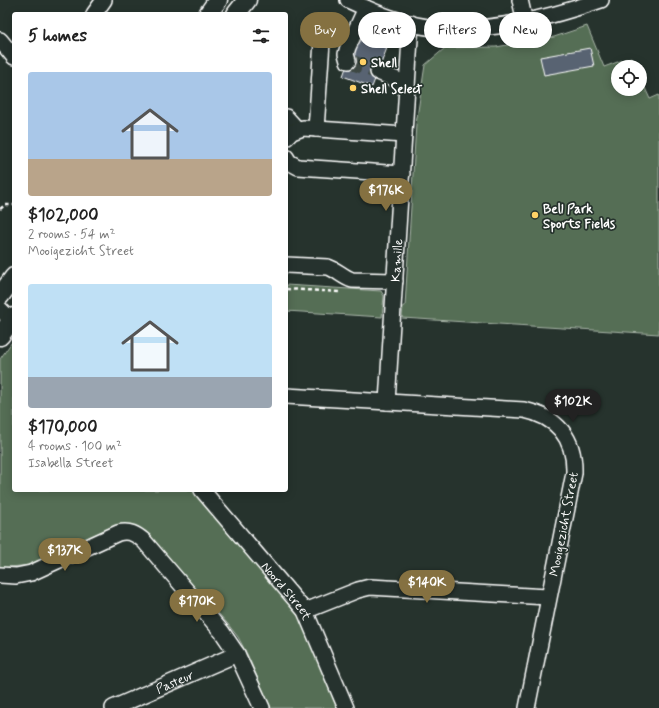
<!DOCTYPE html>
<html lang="en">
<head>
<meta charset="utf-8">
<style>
  body { margin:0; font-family:Mynerve,sans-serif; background:#f6f6f6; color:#222; height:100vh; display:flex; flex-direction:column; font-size:15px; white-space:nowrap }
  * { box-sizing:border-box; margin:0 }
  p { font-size:13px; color:#767676 }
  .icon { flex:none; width:22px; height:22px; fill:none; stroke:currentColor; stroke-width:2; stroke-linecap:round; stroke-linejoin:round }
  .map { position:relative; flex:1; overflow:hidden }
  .details { position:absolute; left:12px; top:12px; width:276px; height:480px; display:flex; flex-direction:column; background:#fff; border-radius:4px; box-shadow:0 2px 10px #0003 }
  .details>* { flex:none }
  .guide { position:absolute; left:300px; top:12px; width:299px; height:36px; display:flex; gap:8px }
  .buttons { position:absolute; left:611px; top:60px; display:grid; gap:8px }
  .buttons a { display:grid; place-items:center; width:36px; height:36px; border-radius:50%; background:#fff; box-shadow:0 2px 10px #0003; font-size:20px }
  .price { position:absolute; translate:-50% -34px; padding:0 9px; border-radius:14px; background:#857141; color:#fff; font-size:13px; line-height:26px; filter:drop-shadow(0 1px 2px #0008) }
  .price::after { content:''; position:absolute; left:50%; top:24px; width:12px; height:9px; margin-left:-6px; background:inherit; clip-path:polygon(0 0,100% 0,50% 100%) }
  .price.current { background:#222; color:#fff }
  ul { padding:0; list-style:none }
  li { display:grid; align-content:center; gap:8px; height:212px; padding:0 16px }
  li span { display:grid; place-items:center; height:124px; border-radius:4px; color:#555 }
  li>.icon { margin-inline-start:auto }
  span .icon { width:72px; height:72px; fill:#fffc; stroke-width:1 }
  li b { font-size:17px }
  h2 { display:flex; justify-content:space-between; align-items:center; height:48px; padding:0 16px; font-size:17px }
  .chip { padding:0 14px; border-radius:18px; background:#fff; box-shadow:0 2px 10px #0003; font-size:14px; line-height:36px }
  .chip.current { background:#857141; color:#fff }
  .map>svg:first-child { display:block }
  .green { fill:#556e54; stroke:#aab6aa }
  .building { fill:#586472; stroke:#fff }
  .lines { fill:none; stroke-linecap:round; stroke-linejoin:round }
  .minor-tunnel { stroke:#3c4742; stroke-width:15; stroke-dasharray:15 8; stroke-linecap:butt }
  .minor-casing { stroke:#fff; stroke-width:18 }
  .major-casing { stroke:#fff; stroke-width:21 }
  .path { stroke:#fff; stroke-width:2.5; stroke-dasharray:4 3; stroke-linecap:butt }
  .minor { stroke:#26332d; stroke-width:15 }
  .major { stroke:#26332d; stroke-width:18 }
  .poi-dot { fill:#ffd166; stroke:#26332d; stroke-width:1.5 }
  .labels { text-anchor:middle; stroke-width:3.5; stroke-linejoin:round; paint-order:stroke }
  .poi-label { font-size:13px; font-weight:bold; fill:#fff; stroke:#26332d; text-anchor:start }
  .street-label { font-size:13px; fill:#fff; stroke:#26332d }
</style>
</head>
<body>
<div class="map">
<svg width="659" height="708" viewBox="0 0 659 708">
  <rect width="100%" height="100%" fill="#26332d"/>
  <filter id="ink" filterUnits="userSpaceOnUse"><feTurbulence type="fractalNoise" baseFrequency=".025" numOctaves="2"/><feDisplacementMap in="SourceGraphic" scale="8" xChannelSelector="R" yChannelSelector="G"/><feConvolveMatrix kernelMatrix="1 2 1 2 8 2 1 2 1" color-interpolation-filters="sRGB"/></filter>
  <g filter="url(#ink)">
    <path class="green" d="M587,26L604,67L631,57L636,67H618V89H640V77L650,99L659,95V334L402,318L403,306H405L416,124L425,65L445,48L496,47L554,37Z
      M286,285L381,291L384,296L382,317L286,311Z
      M14,339V490H193L290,601L301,621L340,708H271L247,654L238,637L227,623L148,535L115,527L30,565L0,568V359Z"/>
    <path class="building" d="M357,37L387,48L372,87L343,76Z
      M590,48L594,66L544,75L540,57Z"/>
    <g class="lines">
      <path class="minor-tunnel" d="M348,61L378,72"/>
      <defs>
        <g id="minor">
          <path d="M348,0C376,13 406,26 437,28C493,32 549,18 601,0"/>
          <path d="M520,0L525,22"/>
          <path d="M94,14L104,0"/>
          <path d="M0,40L14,57"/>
          <path d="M348,61L346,54L348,47L366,8"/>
          <path d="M378,72L407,84"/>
          <path d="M286,117L297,129"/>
          <path d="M316,129L322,42"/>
          <path d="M286,138L292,132L303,128L404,135"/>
          <path d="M286,157L289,162L298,167L402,174"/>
          <path d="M286,265L328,267C337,270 343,277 352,280L395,281"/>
          <path d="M0,309L11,320"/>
          <path d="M286,396L524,410C558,417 575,439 574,473L527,708"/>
          <path id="s1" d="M387,402L411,23"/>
          <path id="s2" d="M202,490L305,611L346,708"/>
          <path d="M0,575L16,576L31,573L118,533C129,530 136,534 144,541L222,632L237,654L262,708"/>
          <path d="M305,611L358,590L370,587L548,597"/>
          <path id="s3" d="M113,708L237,654"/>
        </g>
        <path id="major" d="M208,14L218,0
          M236,14L247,0
          M0,296L14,277
          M0,336L14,317"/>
      </defs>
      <use href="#minor" class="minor-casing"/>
      <use href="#major" class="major-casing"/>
      <path class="path" d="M0,209L5,205H14
        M286,289L341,292"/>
      <use href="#minor" class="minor"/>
      <use href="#major" class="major"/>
    </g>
  </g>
  <g class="poi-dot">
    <circle cx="363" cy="62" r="4"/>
    <circle cx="353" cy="88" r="4"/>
    <circle cx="535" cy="215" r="4"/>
  </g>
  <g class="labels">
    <g class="poi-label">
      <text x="371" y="67">Shell</text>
      <text x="361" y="93">Shell Select</text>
      <text x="543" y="213">Bell Park<tspan x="543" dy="15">Sports Fields</tspan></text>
    </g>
    <g class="street-label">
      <text dy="5" stroke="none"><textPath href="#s1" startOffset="142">Kamille</textPath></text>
      <text transform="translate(563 524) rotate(-79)" y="5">Mooigezicht Street</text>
      <text dy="5" stroke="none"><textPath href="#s2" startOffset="132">Noord Street</textPath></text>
      <text dy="5" stroke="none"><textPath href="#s3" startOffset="67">Pasteur</textPath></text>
    </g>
  </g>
</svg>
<div class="buttons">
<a><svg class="icon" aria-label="locate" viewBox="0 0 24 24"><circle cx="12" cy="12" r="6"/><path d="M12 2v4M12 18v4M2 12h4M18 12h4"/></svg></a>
</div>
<b class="price" style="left:386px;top:212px">$176K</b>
<b class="price current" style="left:573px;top:423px">$102K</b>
<b class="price" style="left:65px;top:572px">$137K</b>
<b class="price" style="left:427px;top:604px">$140K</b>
<b class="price" style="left:197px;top:623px">$170K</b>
<div class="guide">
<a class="chip current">Buy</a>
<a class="chip">Rent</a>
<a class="chip">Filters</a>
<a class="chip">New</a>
</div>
<section class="details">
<h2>5 homes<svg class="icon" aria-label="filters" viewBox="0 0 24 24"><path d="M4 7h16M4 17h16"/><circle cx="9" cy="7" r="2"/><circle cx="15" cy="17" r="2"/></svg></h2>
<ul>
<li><span style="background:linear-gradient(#a9c7e8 70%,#b9a48a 0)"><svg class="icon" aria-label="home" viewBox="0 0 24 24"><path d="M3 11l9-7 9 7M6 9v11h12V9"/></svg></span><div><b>$102,000</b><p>2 rooms · 54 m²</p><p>Mooigezicht Street</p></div></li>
<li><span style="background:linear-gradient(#bfe0f5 75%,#9aa5b1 0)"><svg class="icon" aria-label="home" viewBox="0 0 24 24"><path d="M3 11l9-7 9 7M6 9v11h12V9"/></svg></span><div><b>$170,000</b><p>4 rooms · 100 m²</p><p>Isabella Street</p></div></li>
</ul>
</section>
</div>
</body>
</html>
